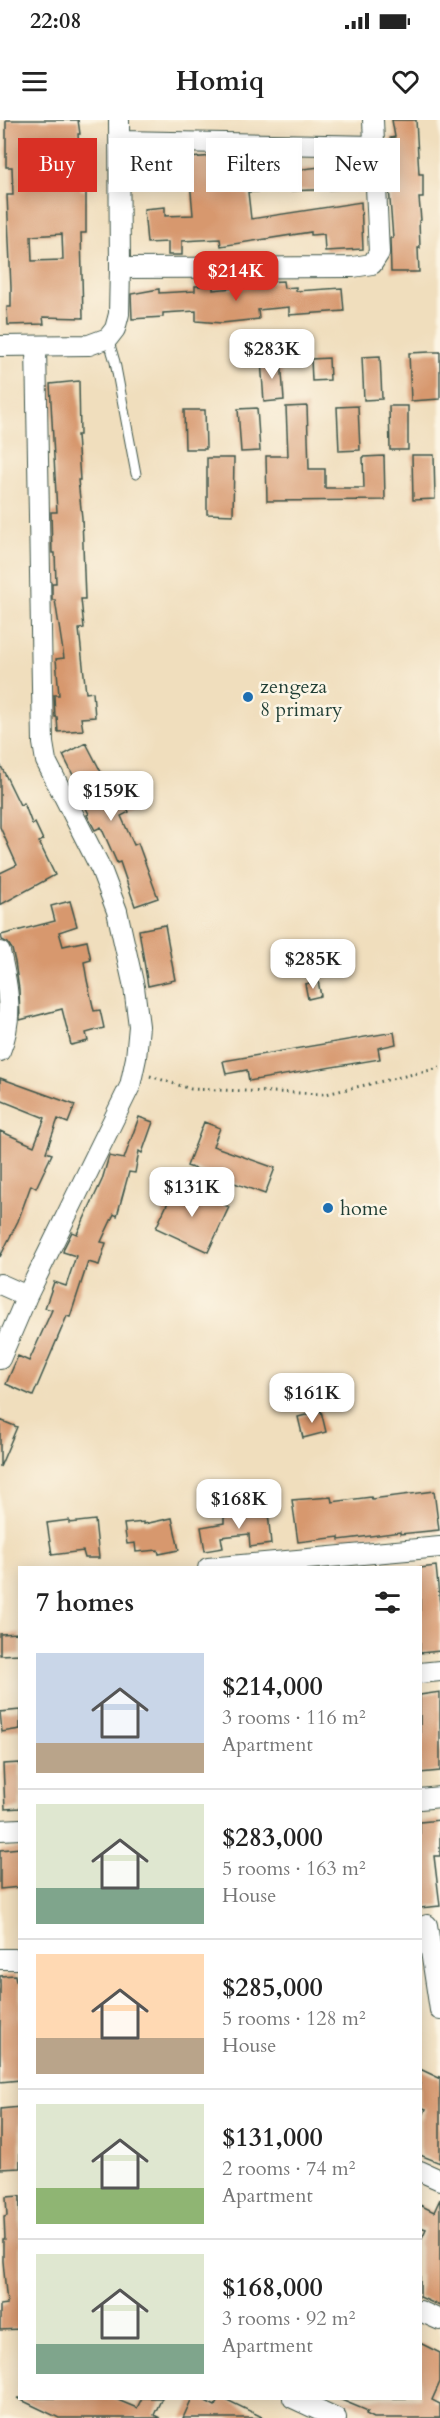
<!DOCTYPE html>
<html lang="en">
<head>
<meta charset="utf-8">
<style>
  body { margin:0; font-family:Cardo,serif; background:#f2f2f2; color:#222; height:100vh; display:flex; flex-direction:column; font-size:22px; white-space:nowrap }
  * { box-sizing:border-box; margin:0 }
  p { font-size:20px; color:#767676 }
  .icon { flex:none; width:33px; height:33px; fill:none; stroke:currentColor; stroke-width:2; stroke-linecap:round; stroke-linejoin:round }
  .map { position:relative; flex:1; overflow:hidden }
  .sheet { position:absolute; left:18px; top:1446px; width:404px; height:834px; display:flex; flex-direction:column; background:#fff; border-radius:0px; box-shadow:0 3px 15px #0003 }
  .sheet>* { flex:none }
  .top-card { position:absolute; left:18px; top:18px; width:405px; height:54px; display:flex; gap:12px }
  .price { position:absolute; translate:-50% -51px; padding:0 14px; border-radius:12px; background:#fff; color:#222; font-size:20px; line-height:39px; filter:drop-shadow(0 2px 3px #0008) }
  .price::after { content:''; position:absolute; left:50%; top:36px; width:18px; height:14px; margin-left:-9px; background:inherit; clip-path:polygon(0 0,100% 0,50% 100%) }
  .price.current { background:#d93025; color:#fff }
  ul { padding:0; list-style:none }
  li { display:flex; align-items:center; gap:18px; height:150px; padding:0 18px }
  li+li { border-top:2px solid #e0e0e0 }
  li span { display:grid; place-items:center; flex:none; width:168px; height:120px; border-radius:0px; color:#555 }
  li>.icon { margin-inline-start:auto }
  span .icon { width:72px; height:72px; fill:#fffc; stroke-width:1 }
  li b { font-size:26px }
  h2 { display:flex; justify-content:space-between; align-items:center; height:72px; padding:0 18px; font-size:26px }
  .tag { padding:0 21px; border-radius:0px; background:#fff; box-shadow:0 3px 15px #0003; font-size:21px; line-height:54px }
  .tag.current { background:#d93025; color:#fff }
  .status { display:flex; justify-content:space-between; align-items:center; height:42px; padding:0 30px; background:#fff; direction:ltr }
  .status svg { height:16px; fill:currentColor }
  header { display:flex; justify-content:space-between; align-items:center; height:78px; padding:0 18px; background:#fff; font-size:27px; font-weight:600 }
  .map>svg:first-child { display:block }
  .building { fill:#d7986e; fill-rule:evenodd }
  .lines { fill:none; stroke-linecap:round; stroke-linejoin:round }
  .service-casing { stroke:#3e5549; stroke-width:11 }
  .minor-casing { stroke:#3e5549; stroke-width:22 }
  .path { stroke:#3e5549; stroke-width:3; stroke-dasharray:1.5 4.5; stroke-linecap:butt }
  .service { stroke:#fff; stroke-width:9 }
  .minor { stroke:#fff; stroke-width:20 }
  .poi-dot { fill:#1f6fb2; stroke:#fcf5e5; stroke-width:2 }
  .labels { text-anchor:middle; stroke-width:5; stroke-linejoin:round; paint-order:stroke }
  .poi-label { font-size:20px; fill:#1f3d34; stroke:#fcf5e5; text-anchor:start }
</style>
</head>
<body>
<div class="status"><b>22:08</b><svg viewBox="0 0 49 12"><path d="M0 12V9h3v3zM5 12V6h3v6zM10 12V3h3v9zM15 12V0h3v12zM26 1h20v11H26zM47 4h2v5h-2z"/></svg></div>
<header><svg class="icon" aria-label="menu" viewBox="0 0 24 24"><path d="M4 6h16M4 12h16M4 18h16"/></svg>Homiq<svg class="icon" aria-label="heart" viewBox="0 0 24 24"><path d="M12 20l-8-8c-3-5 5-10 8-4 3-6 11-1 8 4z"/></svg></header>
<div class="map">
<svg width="440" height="2298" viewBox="0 0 440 2298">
  <rect width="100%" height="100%" fill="#fcf5e5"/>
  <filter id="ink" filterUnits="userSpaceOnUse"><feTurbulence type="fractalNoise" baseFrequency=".0167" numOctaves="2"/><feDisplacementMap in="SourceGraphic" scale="12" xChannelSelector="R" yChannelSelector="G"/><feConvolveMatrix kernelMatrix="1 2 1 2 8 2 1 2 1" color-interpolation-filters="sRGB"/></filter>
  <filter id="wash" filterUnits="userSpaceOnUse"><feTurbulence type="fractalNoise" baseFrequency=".008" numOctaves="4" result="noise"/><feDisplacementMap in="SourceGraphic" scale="24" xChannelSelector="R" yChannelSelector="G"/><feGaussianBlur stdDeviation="1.35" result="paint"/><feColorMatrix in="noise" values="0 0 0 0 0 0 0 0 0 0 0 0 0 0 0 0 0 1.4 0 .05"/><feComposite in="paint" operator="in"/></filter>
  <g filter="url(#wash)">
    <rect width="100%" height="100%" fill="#f0debd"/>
    <g id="blocks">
      <path class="building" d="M6,0H78L80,14H78L81,70H86V113H81L83,198L43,197L44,204L8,205L7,187H11V168L7,75H13L12,47H6ZM62,114L63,140L32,141L31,116Z
        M392,0H416L419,54H423V78H419L421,100L419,101L420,128H418L419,152H391L390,118H393L388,55H393L390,18L395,17Z
        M229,35L248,36L249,48L295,47V50L345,44L348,69L248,72L251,99L361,82L363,129L325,131L324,114L311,115V112L221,126L220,119L182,121V135H168V122L147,123L144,89L165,87V96L193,95L188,38Z
        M283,161L284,168L296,167V171L342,168L344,191L289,195V187L258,190L259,199L222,203L196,201V191L163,193V197L132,199L131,174L159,169V173L195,171V166H213V170L266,165L265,162Z
        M430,232H440V279L411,281L409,233Z
        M380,236L382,279L364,280L362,237Z
        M329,238L330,260L312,261L311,239Z
        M281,239L284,280L264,282L261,240Z
        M79,261L80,315H77L80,360H78L82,398L85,479H81L84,508L79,509L86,573L93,572L95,597L81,598L83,610L58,612L57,597H55L54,575H59L56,539L64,538L55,480H52V463H56L55,433H52L51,392H57L50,264Z
        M307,286L309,349H325V368H364L363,337L384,336L385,380L267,381L266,336H288L286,287Z
        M358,286L360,330L339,331L337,287Z
        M389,286H408V330H390Z
        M257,288L260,331L241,332L238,289Z
        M184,290H205L206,329H185Z
        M412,335H434L435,379L413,380Z
        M207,338H234L233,395L207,394Z
        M86,623L115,679L121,676L129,692L121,696L134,725L138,723L158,778L135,786L120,742L117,743L101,707L95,710L87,695L89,694L79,675L82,673L63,635Z
        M0,644L20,685L24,683L32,704L35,703L43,720L39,722L55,755L0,785V753L17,745L0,707Z
        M70,781L77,806L59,812L63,826L87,821L91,840L84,842L87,860L94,891L100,890L104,908L86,913L88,921L71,925L62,889L20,900L19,869L15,842L12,829L8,823L2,820L1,815L55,801L51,786Z
        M165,805L175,860L148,866L139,810Z
        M318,861L321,876L308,879L305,864Z
        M394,912L396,924L378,928L380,939L249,961L247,950L226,954L223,941Z
        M0,958L75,985L68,1003L58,999L46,1032L52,1034L36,1068L31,1065L18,1101L0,1137V1011L34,1026L45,998L0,980Z
        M139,997L153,1002L142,1033L139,1031L135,1053L129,1052L117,1096L114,1094L101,1122L106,1123L99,1145L88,1142L70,1197L67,1196L33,1276L6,1264L18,1236L29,1241L52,1190L45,1188L54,1162L66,1166L76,1136L63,1132L64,1128L72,1112L77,1114L102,1060L109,1036L124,1039Z
        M204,1002L220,1008L213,1026L275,1048L265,1074L187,1046Z
        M177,1063L229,1087L208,1132L156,1108Z
        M321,1291L326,1312L303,1318L298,1297Z
        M0,1300L17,1307L0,1347Z
        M434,1371L439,1410L400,1414V1412L355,1418L339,1420V1417L298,1422L292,1380L331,1377L332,1382L371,1377L372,1379Z
        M268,1392L271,1424L250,1427L249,1414L221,1417L223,1428L205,1431L201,1407L224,1403V1397Z
        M172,1398L179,1430L159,1434L158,1430L136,1432L135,1423L127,1424L124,1404L144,1402V1404Z
        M69,1400V1403L95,1400L99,1438H85L83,1431L52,1435L47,1403Z
        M436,1446L440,1485V1531L420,1533V1448Z
        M20,1513V1534L0,1535V1514Z
        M440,1572V1651L420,1653V1575Z
        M20,1590V1609L2,1612L0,1592Z
        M20,1643V1688L5,1689L3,1644Z
        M440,1700V1736H434L440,1786L420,1788V1702Z
        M20,1728V1767L0,1769V1730Z
        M15,1855L16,1861H20V1960L0,1962V1856Z
        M420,1949L439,1958L440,1956V2043L420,2035V2002L426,1989L420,1987Z
        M20,1987V2048L0,2049V1989Z
        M20,2076V2209L0,2210V2185L7,2184L3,2141V2119H5L4,2097L7,2096L6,2077Z
        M440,2079V2186L420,2177V2122L426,2109L420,2107V2085L434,2092Z
        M420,2223L440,2233V2262L432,2280L440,2284V2298H374L366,2294L368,2291L339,2279L420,2278Z
        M17,2278H113L137,2288L142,2278H162L154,2295L160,2298H59Z
        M192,2278H200L215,2286L219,2278H223L264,2298H183Z"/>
    </g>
  </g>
  <g filter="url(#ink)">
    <use href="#blocks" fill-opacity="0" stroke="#3e5549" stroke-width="1.5"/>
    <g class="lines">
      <defs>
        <path id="service" d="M108,218L115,242L136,354"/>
        <path id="minor" d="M120,21L376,26
          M120,148L353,147L372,144L379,133L373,0
          M0,226L89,225L108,218L115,209L119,194L120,148L119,0
          M0,832C8,866 14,898 0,931
          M0,1164L27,1176
          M0,1239L27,1176L130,966L136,938L139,906L134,867L117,791L101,749L46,641L43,623L36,226
          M208,1448L440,1427
          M420,1553L440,1551
          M420,1679L440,1677
          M0,1710L20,1709
          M427,1805L440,1890
          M0,1839H20
          M420,2051L440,2060
          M420,2191L440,2200
          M293,2278L336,2298"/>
      </defs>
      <use href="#service" class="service-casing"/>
      <use href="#minor" class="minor-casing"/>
      <path class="path" d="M150,956L191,969L326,974L440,948"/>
      <use href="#service" class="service"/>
      <use href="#minor" class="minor"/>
    </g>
  </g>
  <g class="poi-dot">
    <circle cx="248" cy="577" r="6"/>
    <circle cx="328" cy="1088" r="6"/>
  </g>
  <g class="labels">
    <g class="poi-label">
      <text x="260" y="573">zengeza<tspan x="260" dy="23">8 primary</tspan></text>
      <text x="340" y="1095">home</text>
    </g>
  </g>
</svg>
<b class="price current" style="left:236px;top:182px">$214K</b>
<b class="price" style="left:272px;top:260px">$283K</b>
<b class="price" style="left:111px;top:702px">$159K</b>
<b class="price" style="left:313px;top:870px">$285K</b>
<b class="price" style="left:192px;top:1098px">$131K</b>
<b class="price" style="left:312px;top:1304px">$161K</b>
<b class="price" style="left:239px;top:1410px">$168K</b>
<div class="top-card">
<a class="tag current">Buy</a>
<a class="tag">Rent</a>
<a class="tag">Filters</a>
<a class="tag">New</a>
</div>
<section class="sheet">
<h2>7 homes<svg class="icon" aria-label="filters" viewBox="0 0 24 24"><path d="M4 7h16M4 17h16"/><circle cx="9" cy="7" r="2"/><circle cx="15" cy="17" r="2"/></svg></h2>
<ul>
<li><span style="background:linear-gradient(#c9d6e8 75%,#b9a48a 0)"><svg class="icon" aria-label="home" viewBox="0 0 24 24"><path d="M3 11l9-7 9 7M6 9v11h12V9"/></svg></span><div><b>$214,000</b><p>3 rooms · 116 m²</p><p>Apartment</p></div></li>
<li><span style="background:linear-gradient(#dfe7d0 70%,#7fa58c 0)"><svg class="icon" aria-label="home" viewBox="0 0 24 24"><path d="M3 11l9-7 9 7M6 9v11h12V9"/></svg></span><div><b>$283,000</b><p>5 rooms · 163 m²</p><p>House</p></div></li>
<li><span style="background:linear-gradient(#ffd9b3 70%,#b9a48a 0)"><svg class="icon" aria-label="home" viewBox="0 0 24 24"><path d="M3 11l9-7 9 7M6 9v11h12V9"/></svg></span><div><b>$285,000</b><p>5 rooms · 128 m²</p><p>House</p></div></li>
<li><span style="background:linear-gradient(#dfe7d0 70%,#8fb573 0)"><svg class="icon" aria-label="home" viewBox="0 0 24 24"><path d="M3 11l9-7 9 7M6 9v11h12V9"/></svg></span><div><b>$131,000</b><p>2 rooms · 74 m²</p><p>Apartment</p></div></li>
<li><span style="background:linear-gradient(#dfe7d0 75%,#7fa58c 0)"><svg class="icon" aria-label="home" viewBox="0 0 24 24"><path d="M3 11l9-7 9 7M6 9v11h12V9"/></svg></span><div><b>$168,000</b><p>3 rooms · 92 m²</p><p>Apartment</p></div></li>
</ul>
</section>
</div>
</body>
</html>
